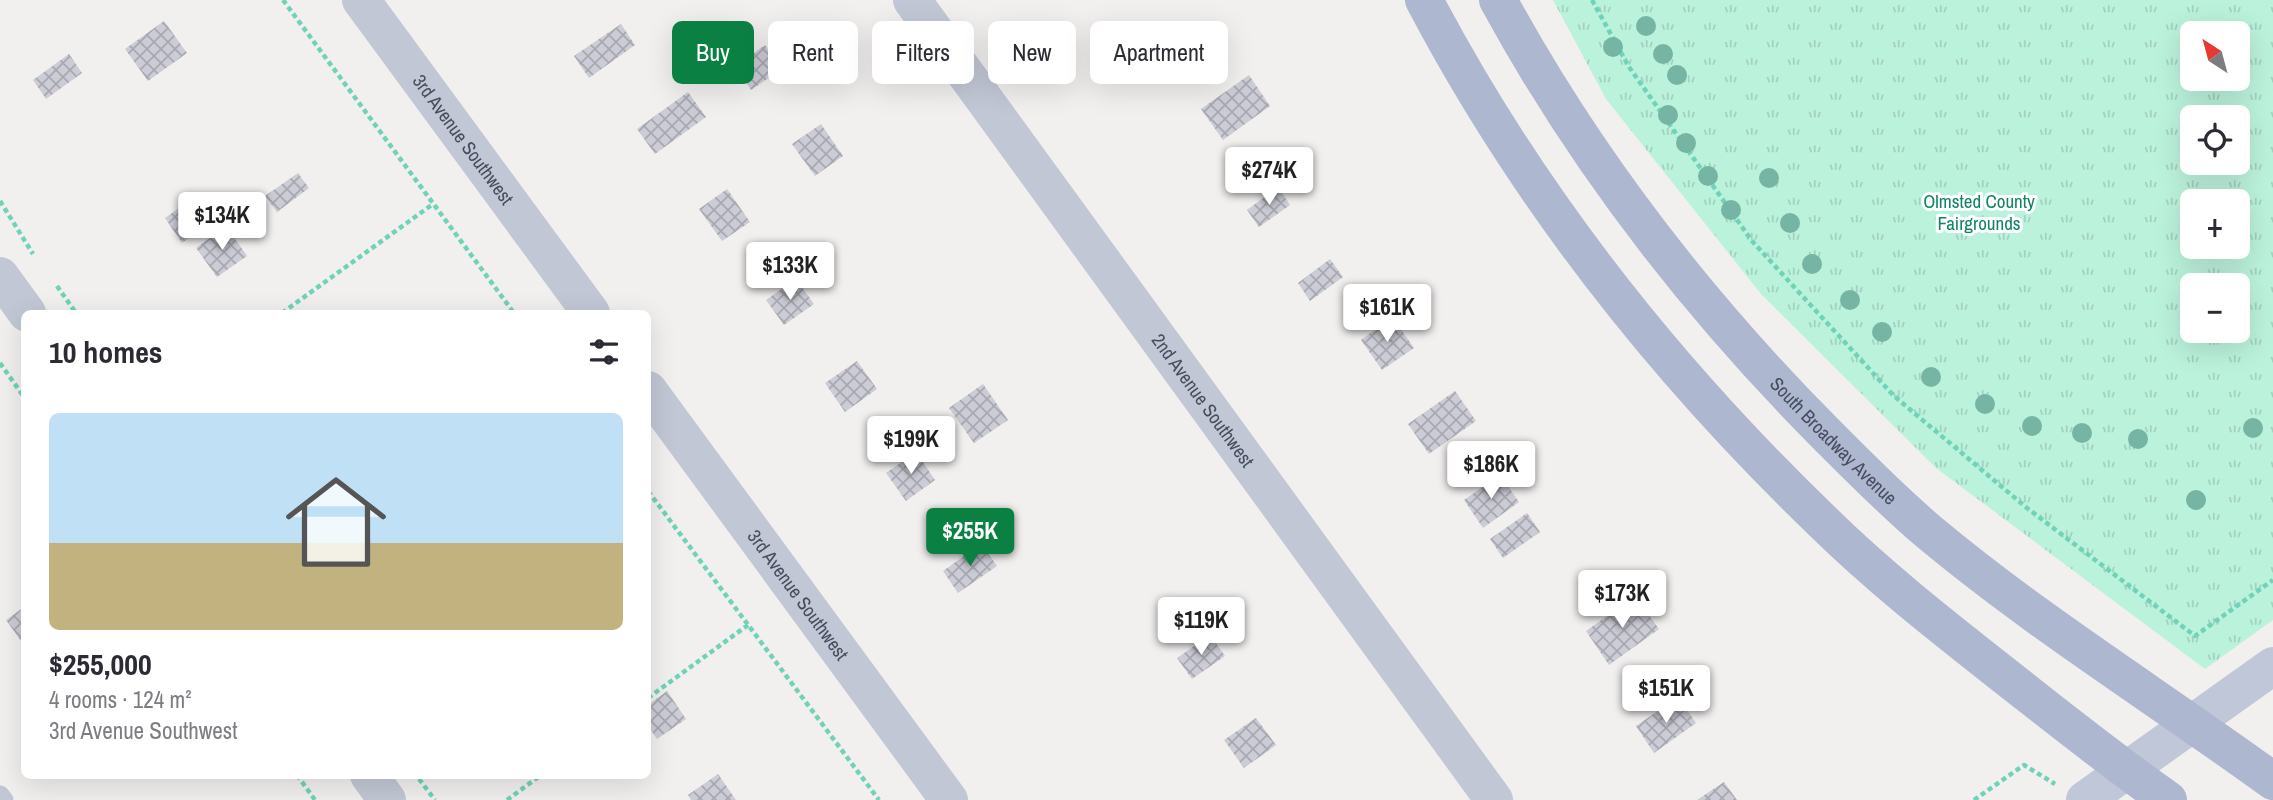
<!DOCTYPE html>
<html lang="en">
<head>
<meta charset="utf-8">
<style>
  body { margin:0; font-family:"Archivo Narrow",sans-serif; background:#f2f2f3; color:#2b2b33; height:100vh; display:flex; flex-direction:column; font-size:26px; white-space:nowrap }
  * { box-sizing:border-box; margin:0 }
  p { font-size:23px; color:#7c7c81 }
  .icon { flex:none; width:38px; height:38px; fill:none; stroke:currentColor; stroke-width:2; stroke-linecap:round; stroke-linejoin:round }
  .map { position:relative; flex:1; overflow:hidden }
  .side { position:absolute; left:21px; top:310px; width:630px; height:469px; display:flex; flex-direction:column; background:#fff; border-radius:10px; box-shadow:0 7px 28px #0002 }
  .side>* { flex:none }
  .hud { position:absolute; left:672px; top:21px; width:665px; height:63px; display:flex; gap:14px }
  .needle { width:46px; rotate:324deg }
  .controls { position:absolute; left:2180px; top:21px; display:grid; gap:14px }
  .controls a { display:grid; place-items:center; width:70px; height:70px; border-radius:10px; background:#fff; box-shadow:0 7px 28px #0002; font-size:35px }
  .price { position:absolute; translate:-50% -60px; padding:0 16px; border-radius:7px; background:#fff; color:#222; font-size:23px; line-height:46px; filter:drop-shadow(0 2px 4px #0008) }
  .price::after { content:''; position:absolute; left:50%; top:42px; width:21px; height:16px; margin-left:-10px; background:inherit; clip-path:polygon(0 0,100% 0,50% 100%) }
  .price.on { background:#0b8043; color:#fff }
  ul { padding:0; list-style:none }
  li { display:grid; align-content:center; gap:14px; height:371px; padding:0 28px }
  li span { display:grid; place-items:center; height:217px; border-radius:10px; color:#555 }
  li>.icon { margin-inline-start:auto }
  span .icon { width:126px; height:126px; fill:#fffc; stroke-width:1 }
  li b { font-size:30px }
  h2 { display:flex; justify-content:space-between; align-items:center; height:84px; padding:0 28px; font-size:30px }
  .chip { padding:0 24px; border-radius:10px; background:#fff; box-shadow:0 7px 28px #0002; font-size:24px; line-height:63px }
  .chip.on { background:#0b8043; color:#fff }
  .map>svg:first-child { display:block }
  .grass { fill:url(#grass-tufts); fill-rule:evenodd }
  .building { fill:url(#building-cross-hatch) }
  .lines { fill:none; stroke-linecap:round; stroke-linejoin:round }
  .path { stroke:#70d2b8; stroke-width:4.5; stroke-dasharray:5 3.5; stroke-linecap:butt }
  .lane { stroke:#c2c7d5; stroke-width:19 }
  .street { stroke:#c2c7d5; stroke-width:38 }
  .secondary { stroke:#c0c7d9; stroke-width:38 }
  .primary { stroke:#adb7d0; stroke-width:38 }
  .tree { fill:#76b4a3 }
  .labels { text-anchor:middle; stroke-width:6; stroke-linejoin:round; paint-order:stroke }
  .street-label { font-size:19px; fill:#464d5e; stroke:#fff }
  .park-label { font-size:19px; fill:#118464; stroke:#fff }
</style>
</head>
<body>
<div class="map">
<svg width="2273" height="800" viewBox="0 0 2273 800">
  <defs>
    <pattern id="grass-tufts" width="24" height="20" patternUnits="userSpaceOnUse" patternTransform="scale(1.75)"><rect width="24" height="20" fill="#bbf2dc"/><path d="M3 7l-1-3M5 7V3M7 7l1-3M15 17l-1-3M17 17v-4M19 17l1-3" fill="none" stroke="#a2d1bf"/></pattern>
    <pattern id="building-cross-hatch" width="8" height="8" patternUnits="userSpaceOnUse" patternTransform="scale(1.75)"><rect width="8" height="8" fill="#cbccd5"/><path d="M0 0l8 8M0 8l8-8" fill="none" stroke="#a7a8b0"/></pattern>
  </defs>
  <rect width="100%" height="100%" fill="#f2efef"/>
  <path class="grass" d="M1553,0H2273V620L2205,669L1936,468L1761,294L1606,99ZM2193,33H2238V79H2193ZM2193,117H2238V163H2193ZM2193,201H2238V247H2193ZM2193,285H2238V331H2193Z"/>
  <path class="building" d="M164,21L187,53L148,81L125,49Z
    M621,24L635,45L589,78L574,56Z
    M765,45L782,69L751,90L735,66Z
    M69,54L82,73L46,99L33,80Z
    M1249,75L1270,106L1223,140L1201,109Z
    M688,92L706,117L655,154L637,129Z
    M821,124L843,156L815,176L792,144Z
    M298,173L309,188L277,212L265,196Z
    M1278,187L1290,205L1259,227L1247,210Z
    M727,189L750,222L722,241L699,209Z
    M201,192L218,217L182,243L165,218Z
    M226,226L247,256L217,277L196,248Z
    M1330,259L1343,277L1310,301L1298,283Z
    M796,279L814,304L784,325L766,300Z
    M1392,317L1414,348L1382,370L1361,340Z
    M857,361L877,389L845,412L825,383Z
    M983,384L1008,420L974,443L949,408Z
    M1455,391L1476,421L1429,454L1408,424Z
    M916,452L935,480L906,501L886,473Z
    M1500,475L1519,502L1483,528L1464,500Z
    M1527,513L1540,532L1503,558L1490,539Z
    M981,544L997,566L958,593L943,571Z
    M1635,596L1659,629L1609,665L1586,631Z
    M24,607V638L21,641L6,620Z
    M1210,635L1225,656L1192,679L1177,658Z
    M667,691L686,719L657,739L648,726V705Z
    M1678,697L1696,723L1654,753L1636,726Z
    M1256,718L1276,745L1244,768L1224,740Z
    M718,774L736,800H691L688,795Z
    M1724,782L1737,800H1697Z"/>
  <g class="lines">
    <path class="path" d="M283,0L514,313
      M1592,0L1629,67L1752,241L1894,396L2027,508L2195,636L2273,580
      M0,201L33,254
      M57,286L76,313
      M282,313L433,204
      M0,363L24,397
      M648,491L879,800
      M648,698L748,625
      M297,775L315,800
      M419,779L435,800
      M507,800L541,775
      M1974,800L2024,765L2055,784"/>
    <path class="lane" d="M0,795L4,800"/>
    <g class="street">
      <path id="s1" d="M361,0L591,313"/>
      <path id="s2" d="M912,0L1494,800"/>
      <path d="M0,276L27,313"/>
      <path id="s3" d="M648,390L949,800"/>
      <path d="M369,775L387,800"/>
    </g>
    <path class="secondary" d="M2085,800L2273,666"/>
    <g class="primary">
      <path d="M1424,0C1527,196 1663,368 1823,522C1882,580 1948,631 2014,683C2065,723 2115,763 2168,800"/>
      <path id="s4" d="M1498,0C1584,158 1697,304 1824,432C1858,466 1892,501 1929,532C2038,623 2159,698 2273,781"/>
    </g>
  </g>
  <g class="tree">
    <circle cx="1646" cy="26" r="10"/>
    <circle cx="1613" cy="47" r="10"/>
    <circle cx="1663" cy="54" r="10"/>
    <circle cx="1677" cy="75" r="10"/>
    <circle cx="1668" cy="115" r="10"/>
    <circle cx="1686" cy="143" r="10"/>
    <circle cx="1708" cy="176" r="10"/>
    <circle cx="1769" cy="178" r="10"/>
    <circle cx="1731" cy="210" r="10"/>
    <circle cx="1790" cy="223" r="10"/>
    <circle cx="1812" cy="264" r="10"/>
    <circle cx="1850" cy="300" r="10"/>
    <circle cx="1882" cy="332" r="10"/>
    <circle cx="1931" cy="377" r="10"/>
    <circle cx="1985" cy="404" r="10"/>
    <circle cx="2032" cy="426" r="10"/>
    <circle cx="2253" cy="428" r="10"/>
    <circle cx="2082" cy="433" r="10"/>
    <circle cx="2138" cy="439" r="10"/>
    <circle cx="2196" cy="500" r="10"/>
  </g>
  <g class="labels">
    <g class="street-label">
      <text dy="7" stroke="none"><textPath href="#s1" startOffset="173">3rd Avenue Southwest</textPath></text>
      <text dy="7" stroke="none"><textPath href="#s2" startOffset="495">2nd Avenue Southwest</textPath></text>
      <text dy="7" stroke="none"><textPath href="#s4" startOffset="556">South Broadway Avenue</textPath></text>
      <text dy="7" stroke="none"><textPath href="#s3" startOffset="254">3rd Avenue Southwest</textPath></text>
    </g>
    <g class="park-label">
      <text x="1979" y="208">Olmsted County<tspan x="1979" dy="22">Fairgrounds</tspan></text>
    </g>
  </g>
</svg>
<div class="controls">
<a><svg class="needle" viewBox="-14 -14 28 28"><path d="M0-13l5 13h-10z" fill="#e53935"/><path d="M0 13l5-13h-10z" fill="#7c7c81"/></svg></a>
<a><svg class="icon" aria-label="locate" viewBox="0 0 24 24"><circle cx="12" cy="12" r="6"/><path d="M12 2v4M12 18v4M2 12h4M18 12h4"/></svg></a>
<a>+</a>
<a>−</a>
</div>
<b class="price" style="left:1269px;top:207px">$274K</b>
<b class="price" style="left:222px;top:252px">$134K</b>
<b class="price" style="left:790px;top:302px">$133K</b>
<b class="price" style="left:1387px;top:344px">$161K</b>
<b class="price" style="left:911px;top:476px">$199K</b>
<b class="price" style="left:1491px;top:501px">$186K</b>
<b class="price on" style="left:970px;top:568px">$255K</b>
<b class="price" style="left:1622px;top:630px">$173K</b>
<b class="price" style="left:1201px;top:657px">$119K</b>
<b class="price" style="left:1666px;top:725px">$151K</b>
<div class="hud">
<a class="chip on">Buy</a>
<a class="chip">Rent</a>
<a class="chip">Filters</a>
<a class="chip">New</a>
<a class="chip">Apartment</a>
</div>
<section class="side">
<h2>10 homes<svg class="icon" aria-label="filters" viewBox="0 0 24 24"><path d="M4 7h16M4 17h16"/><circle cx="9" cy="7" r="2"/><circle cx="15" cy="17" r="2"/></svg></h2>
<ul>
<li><span style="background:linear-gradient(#bfe0f5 60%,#c2b280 0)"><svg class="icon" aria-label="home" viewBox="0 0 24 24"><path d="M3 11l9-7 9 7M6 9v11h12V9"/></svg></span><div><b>$255,000</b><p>4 rooms · 124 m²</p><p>3rd Avenue Southwest</p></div></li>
</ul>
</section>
</div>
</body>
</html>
